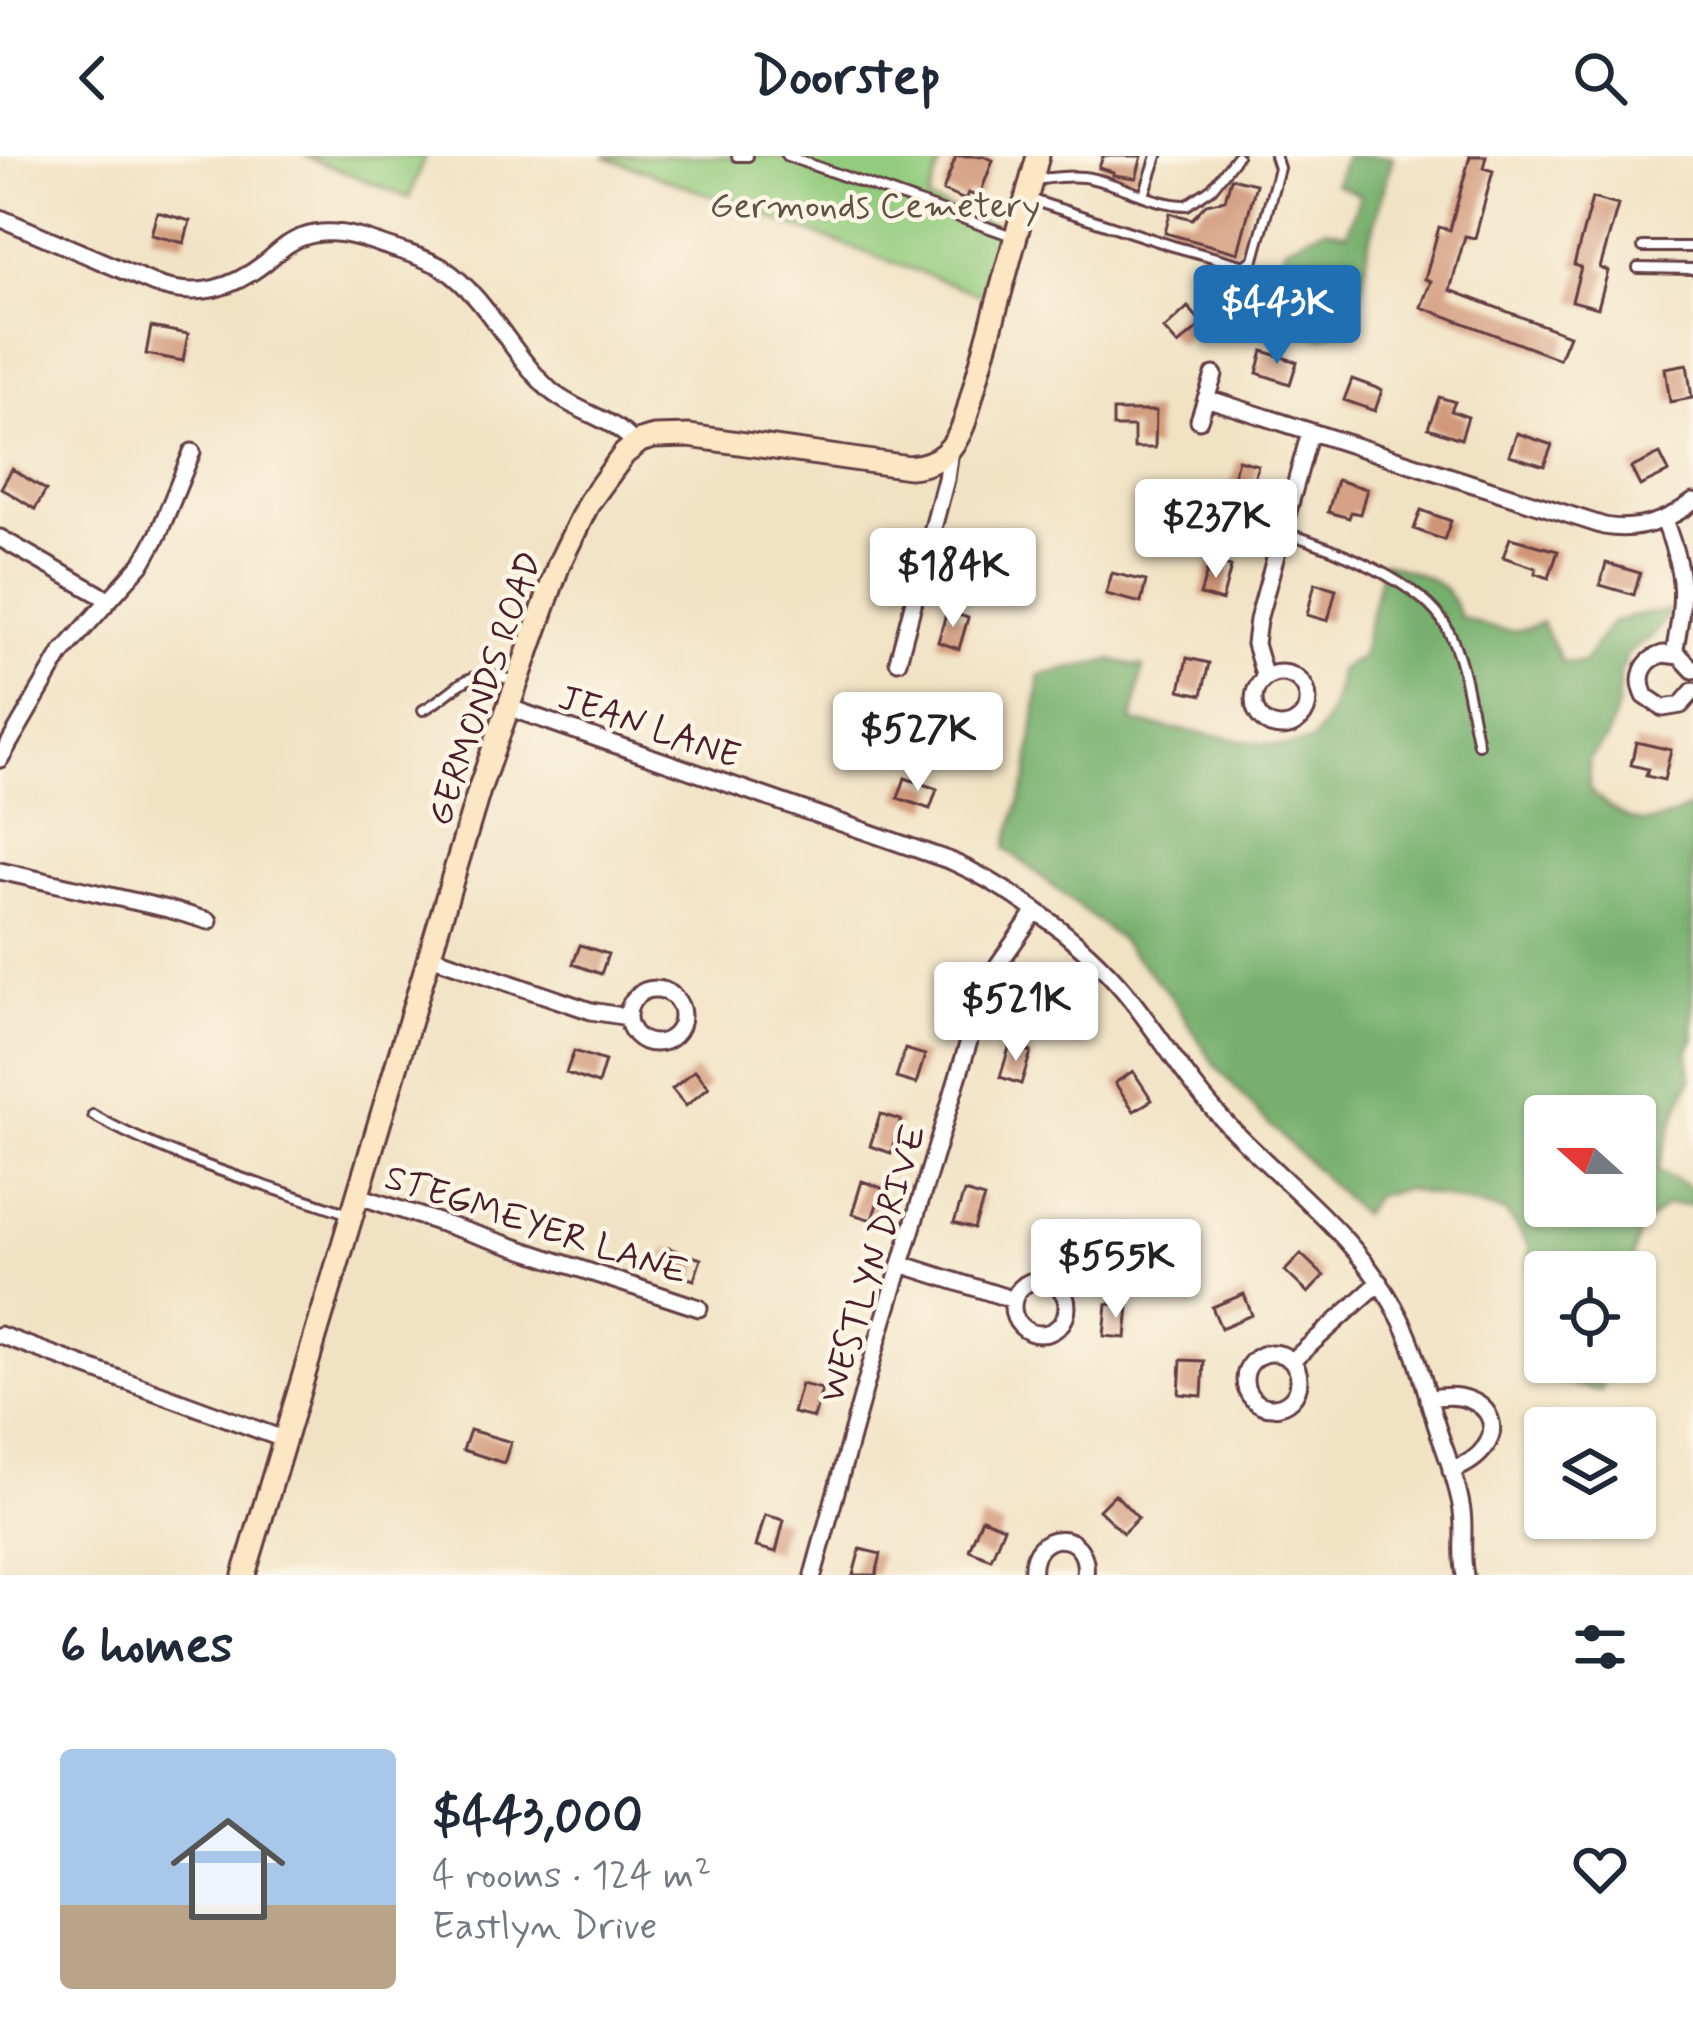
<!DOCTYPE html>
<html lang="en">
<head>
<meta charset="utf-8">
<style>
  body { margin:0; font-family:Mynerve,sans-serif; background:#f6f6f7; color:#1f2937; height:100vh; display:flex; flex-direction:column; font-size:45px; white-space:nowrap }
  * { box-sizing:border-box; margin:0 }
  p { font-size:39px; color:#747a83 }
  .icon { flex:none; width:66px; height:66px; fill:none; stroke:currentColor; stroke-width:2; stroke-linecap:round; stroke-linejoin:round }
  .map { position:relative; height:1419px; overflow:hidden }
  .details { display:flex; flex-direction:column; background:#fff; flex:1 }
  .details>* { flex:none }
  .needle { width:78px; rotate:291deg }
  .buttons { position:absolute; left:1524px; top:939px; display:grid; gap:24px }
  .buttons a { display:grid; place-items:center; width:132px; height:132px; border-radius:12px; background:#fff; box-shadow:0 3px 9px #0004; font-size:60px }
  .price { position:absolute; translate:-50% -102px; padding:0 27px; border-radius:12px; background:#fff; color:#222; font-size:39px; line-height:78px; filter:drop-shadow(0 3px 6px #0008) }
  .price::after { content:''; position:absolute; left:50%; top:72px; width:36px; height:27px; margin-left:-18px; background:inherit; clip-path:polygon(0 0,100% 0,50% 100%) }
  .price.current { background:#1f6fb2; color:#fff }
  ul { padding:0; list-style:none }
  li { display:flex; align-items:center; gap:36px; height:300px; padding:0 60px }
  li+li { border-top:3px solid #e0e1e3 }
  li span { display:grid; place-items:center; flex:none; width:336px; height:240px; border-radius:12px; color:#555 }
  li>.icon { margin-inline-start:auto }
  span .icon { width:144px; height:144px; fill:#fffc; stroke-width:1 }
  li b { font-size:51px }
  h2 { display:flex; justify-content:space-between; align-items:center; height:144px; padding:0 60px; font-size:51px }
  header { display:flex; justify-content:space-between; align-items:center; height:156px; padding:0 60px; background:#fff; font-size:54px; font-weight:800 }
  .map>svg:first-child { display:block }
  .green { fill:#94cc7f; stroke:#6f7655; stroke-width:3 }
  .forest { fill:#77b06e; stroke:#60684c; stroke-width:3; fill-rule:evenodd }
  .building { fill:#d09577 }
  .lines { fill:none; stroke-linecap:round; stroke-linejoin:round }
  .lane-casing { stroke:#633c42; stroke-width:14 }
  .street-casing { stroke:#633c42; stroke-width:21 }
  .secondary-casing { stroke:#633c42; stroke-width:27 }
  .lane { stroke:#fff; stroke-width:8 }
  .street { stroke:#fff; stroke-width:15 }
  .secondary { stroke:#fce6c4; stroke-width:21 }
  .labels { text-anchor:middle; stroke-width:9; stroke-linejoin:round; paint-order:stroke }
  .park-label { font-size:36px; fill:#605344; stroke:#fcf5e5 }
  .street-label { font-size:36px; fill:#4a1f2b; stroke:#fcf5e5 }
</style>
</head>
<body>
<header><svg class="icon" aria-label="back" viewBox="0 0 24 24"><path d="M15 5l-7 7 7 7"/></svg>Doorstep<svg class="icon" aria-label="search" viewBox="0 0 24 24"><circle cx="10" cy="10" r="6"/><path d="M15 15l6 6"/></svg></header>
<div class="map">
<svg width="1693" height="1419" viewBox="0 0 1693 1419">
  <rect width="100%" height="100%" fill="#fcf5e5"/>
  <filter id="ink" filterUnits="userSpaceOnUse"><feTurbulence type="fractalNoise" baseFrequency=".00833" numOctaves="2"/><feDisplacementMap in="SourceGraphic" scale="24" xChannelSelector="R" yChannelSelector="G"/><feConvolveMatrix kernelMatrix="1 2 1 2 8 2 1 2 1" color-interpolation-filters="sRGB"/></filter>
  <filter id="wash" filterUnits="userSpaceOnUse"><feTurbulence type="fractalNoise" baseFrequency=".004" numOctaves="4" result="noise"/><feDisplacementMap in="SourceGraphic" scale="48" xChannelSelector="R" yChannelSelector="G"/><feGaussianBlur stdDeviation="2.7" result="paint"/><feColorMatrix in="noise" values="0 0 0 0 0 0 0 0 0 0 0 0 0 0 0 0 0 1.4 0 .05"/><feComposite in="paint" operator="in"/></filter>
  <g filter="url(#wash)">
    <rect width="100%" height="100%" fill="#f1e2c4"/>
    <path class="green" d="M305,0H425L409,42Z
      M603,0H943L928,45L1003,71L984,140Z"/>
    <path class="forest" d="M1345,0H1393L1368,91L1356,170L1321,182L1259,160L1270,138L1285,90L1325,72L1347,77L1360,39L1335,28Z
      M1383,406C1418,418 1448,421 1460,461C1487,471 1516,483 1541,466L1562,506L1583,507L1611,467L1632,460L1671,455L1653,480L1628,497L1620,518L1617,551L1606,583L1589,604V634C1630,669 1643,677 1693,650V883L1688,897L1691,924L1680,947L1657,1014L1693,1034V1049H1666L1640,1073L1629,1116H1545V1125L1529,1122V1089L1505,1056L1407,1033L1376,1039L1362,1059L1260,959L1216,910L1170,839L1117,781L1005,692L1028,620L1040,519L1111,504L1143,511L1132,566L1284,591L1312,586C1329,563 1337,543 1339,514L1361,501ZM1545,960H1635V1050H1545Z
      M1570,1206H1608L1601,1235L1557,1226Z"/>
    <g id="blocks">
      <path class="building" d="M956,0H983L993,4L979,41L968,37L965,44L943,35Z
        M1103,0H1142L1136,22L1113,19V16L1099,12Z
        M1470,0H1486L1483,12L1493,15L1475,82L1465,80L1450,134L1569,179L1559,203L1421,151L1431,125L1425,123L1439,71L1450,74Z
        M1231,22L1256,28L1238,97L1165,77L1170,57L1192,63L1206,48L1225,44Z
        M1592,42L1618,49L1600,112L1608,115L1598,152L1572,145L1581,111L1574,109Z
        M157,56L190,65L184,87L151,79Z
        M1188,151L1203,168L1178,189L1164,173Z
        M151,171L188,178L183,205L146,198Z
        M1263,195L1297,206L1290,228L1257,217Z
        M1687,208L1692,242L1670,246L1665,212Z
        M1352,223L1382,234L1375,255L1344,244Z
        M1439,241L1455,246L1451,255L1468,261L1461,283L1428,272Z
        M1113,255H1156L1155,292H1134V271H1113Z
        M1517,277L1552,289L1544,310L1509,299Z
        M1660,298L1669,316L1640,330L1631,312Z
        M1238,304L1258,309L1249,341L1229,335Z
        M12,313L46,334L35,353L1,332Z
        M1337,324L1367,333L1360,358L1351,356L1349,362L1328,356Z
        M1421,354L1451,365L1444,384L1414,373Z
        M1510,382L1558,395L1549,422L1535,417L1536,412L1503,401Z
        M1210,405L1231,411L1222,445L1200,439Z
        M1606,407L1640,417L1634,439L1600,429Z
        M1112,417L1146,425L1141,447L1106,438Z
        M1315,427L1336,433L1328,465L1307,459Z
        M947,455L968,462L959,493L938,486Z
        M1187,502L1209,507L1202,539L1180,534Z
        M1636,586L1671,594L1664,624L1646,620L1648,613L1631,609Z
        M905,622L937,633L930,653L898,642Z
        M580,789L608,798L601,818L573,808Z
        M1010,889L1031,896L1021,928L1000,921Z
        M905,893L925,899L916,928L896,922Z
        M574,895L605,905L598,928L566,917Z
        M695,914L709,931L686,950L672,933Z
        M1133,915L1152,944L1134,955L1115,927Z
        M880,958L901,964L891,997L870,990Z
        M862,1025L882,1032L872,1064L852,1058Z
        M964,1036L984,1042L974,1073L954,1067Z
        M1101,1068L1125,1090L1110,1107L1085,1085Z
        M668,1092L701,1103L694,1124L661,1113Z
        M1301,1098L1324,1120L1308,1137L1285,1115Z
        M1244,1138L1252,1159L1221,1172L1212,1151Z
        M1107,1148L1129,1150L1126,1182L1104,1180Z
        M1181,1204L1204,1205L1202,1240L1179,1238Z
        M801,1228L822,1233L814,1262L793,1257Z
        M470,1274L511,1286L504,1307L463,1294Z
        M1115,1338L1138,1362L1123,1377L1099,1354Z
        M765,1359L784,1364L776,1396L756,1391Z
        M982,1362L1004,1371L991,1403L969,1394Z
        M860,1393L881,1398L876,1419H853Z"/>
    </g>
  </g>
  <g filter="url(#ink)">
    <use href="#blocks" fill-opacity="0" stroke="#633c42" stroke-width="3"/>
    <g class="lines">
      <defs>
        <path id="lane" d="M737,0H748
          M787,0L1015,81
          M1034,24C1050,22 1066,19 1083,21C1118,25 1151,49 1187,49L1212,32L1237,0
          M1144,39L1157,0
          M1029,43L1173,90L1245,110L1254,103L1279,12L1275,0
          M1643,91H1693
          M1638,112L1693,113
          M1282,376C1330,390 1423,426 1447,472C1466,508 1469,550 1478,588
          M423,554C461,534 463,509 512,524
          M93,959C171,1003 265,1029 349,1058"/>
        <path id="street" d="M0,62L155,128C197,143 232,133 266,106C277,97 289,85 303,81C329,71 358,80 383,89C403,96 425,101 443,112C487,141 512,200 551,235C577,257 614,262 635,288
          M1206,242L1604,370C1637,376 1666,366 1693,346
          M1199,264L1214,219
          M1664,364C1686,421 1685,439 1674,498
          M0,382L109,444
          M898,505L946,323L950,294
          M1693,514L1680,500L1663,498C1643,504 1636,521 1645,540L1663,552L1681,549L1693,535
          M1254 544a27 27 0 1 1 54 0a27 27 0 1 1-54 0Z
          M1265,522L1255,488L1258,464L1310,276
          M507,551L951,705C1012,732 1081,784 1125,836C1160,879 1187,926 1225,966C1285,1029 1363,1084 1401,1164C1417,1196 1425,1233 1436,1268C1445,1296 1458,1326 1462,1355C1465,1377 1460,1398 1465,1419
          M0,603L61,498L143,406L158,379L192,296
          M0,715L168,753L209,765
          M430,800L591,855L628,861
          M628 860a27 27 0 1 1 54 0a27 27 0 1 1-54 0Z
          M356,1039L699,1152
          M901,1108L1014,1144
          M1013 1151a27 27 0 1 1 54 0a27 27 0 1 1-54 0Z
          M0,1179L283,1283
          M1245 1224a27 27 0 1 1 54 0a27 27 0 1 1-54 0Z
          M1292,1205L1380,1126
          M1428,1243C1495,1227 1519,1289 1451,1315
          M813,1419L877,1187L979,852L998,809L1035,756
          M1033,1419C1028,1372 1091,1371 1085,1419"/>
        <path id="secondary" d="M244,1419L480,631L559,408L589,346L624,298L640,285L654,281L689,280L909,311C939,309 955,293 965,265L1038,0"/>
      </defs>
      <use href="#lane" class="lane-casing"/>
      <use href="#street" class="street-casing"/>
      <use href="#secondary" class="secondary-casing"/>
      <use href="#lane" class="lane"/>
      <use href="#street" class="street"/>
      <use href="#secondary" class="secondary"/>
    </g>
  </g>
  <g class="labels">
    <g class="park-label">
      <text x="875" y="61">Germonds Cemetery</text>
    </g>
    <g class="street-label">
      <text transform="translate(483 532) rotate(-71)" y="13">GERMONDS ROAD</text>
      <text transform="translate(650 569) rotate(19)" y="13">JEAN LANE</text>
      <text transform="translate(537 1067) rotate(18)" y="13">STEGMEYER LANE</text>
      <text transform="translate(871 1107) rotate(-73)" y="13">WESTLYN DRIVE</text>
    </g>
  </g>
</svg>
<div class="buttons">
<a><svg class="needle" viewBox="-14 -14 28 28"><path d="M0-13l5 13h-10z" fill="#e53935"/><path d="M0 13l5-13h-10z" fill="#747a83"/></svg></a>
<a><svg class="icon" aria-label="locate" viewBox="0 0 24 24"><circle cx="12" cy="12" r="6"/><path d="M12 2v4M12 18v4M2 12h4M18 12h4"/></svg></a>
<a><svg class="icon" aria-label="layers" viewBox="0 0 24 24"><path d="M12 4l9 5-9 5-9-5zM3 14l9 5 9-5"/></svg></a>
</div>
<b class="price current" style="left:1277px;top:211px">$443K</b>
<b class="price" style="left:1216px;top:425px">$237K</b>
<b class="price" style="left:953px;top:474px">$184K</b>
<b class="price" style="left:918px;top:638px">$527K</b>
<b class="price" style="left:1016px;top:908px">$521K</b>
<b class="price" style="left:1116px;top:1165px">$555K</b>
</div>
<section class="details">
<h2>6 homes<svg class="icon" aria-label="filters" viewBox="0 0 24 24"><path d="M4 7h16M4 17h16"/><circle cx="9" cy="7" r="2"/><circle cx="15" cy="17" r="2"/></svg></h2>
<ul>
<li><span style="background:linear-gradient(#a9c7e8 65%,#b9a48a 0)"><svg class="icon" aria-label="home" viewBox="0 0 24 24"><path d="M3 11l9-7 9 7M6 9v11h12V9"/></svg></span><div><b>$443,000</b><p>4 rooms · 124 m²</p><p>Eastlyn Drive</p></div><svg class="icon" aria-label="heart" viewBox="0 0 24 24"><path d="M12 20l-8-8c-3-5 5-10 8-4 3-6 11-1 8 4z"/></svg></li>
</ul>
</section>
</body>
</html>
